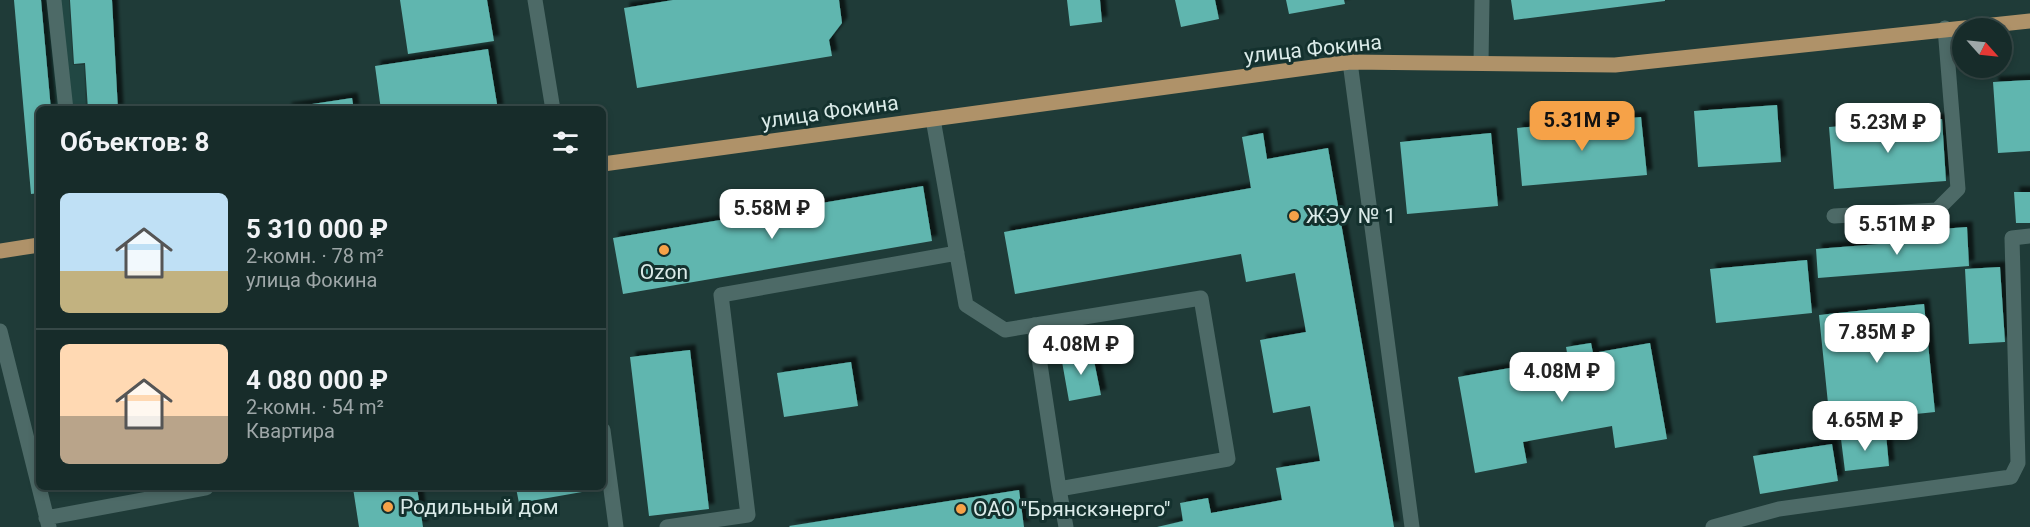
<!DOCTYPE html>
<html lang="ru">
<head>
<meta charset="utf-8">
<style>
  body { margin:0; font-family:Roboto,sans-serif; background:#243836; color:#f1f3f6; height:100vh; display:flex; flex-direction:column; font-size:22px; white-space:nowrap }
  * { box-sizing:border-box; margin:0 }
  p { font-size:20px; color:#9ea7a8 }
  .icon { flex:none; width:33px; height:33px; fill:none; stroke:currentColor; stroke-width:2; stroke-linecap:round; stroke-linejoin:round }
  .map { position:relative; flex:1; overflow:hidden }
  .drawer { position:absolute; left:36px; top:106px; width:570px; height:384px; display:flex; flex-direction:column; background:#172c2a; border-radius:9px; box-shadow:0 3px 9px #0003,0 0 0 2px #364847 }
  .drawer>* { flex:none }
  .needle { width:39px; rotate:117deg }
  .tools { position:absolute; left:1952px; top:18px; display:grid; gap:12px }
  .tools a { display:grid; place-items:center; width:60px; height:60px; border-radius:50%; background:#172c2a; box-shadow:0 3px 9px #0003,0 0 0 2px #364847; font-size:30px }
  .price { position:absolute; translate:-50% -51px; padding:0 14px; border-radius:12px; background:#fff; color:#222; font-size:20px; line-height:39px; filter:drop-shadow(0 2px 3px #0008) }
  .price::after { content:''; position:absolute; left:50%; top:36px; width:18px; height:14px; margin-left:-9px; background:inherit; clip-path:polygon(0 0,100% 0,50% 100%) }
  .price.current { background:#f6a248; color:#111 }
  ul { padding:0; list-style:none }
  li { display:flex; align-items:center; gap:18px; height:150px; padding:0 24px }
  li+li { border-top:2px solid #364847 }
  li span { display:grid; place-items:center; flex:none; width:168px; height:120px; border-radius:9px; color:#555 }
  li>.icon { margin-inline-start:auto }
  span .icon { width:72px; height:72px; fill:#fffc; stroke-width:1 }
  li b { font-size:26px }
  h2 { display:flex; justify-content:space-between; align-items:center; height:72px; padding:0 24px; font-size:26px }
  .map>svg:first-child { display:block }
  .built { fill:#214743 }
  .building { fill:#61b6af; filter:url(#shadow) }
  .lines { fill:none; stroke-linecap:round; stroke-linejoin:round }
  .minor { stroke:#4d6a67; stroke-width:15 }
  .major { stroke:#af9269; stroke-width:15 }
  .poi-dot { fill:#f6a248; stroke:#14312e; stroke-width:2 }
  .labels { text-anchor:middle; stroke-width:6; stroke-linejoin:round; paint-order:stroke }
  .street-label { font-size:21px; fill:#dbebe9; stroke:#14312e }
  .poi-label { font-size:21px; fill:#dbebe9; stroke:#14312e; text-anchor:start }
</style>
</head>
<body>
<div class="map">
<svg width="2030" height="527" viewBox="0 0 2030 527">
  <defs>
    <filter id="shadow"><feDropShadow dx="5.5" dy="-5.5" stdDeviation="1.5" flood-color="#0009"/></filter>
  </defs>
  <rect width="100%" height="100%" fill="#1f3b38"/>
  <path class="built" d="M14,0H69L73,65H84L86,109L39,110V193L31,194Z"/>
  <path class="building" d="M14,0H41L51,110H39V193L31,194Z
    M70,0H112L118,110H88L85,63L74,64Z
    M400,0H487L494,41L408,54Z
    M673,0H839L842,23L829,40L832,56L637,88L624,8Z
    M1067,0H1100L1102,22L1070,26Z
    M1175,0H1215L1219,19L1181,27Z
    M1286,0H1344L1345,4L1289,14Z
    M1511,0H1665V1L1514,20Z
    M488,49L498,110H381L375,66Z
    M2030,80V151L1998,153L1993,82Z
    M352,98L354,110H286V108Z
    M1777,105L1781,162L1698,167L1694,111Z
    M1641,117L1647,175L1522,186L1517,128Z
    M1942,119L1946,181L1834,189L1829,127Z
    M1263,133L1267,159L1328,148L1394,527H1157L1183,521L1180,503L1208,498L1211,513L1282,500L1276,468L1320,461L1310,406L1273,413L1260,340L1306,332L1295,273L1246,282L1241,254L1015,294L1004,232L1251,188L1242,137Z
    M1491,133L1498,206L1407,214L1400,142Z
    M923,186L932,241L623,294L613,238Z
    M2014,192H2030V223H2016Z
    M1967,227L1969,266L1818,278L1816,249L1929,240L1928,230Z
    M1807,260L1812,313L1716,323L1710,269Z
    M2000,267L2005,342L1969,344L1965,269Z
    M1924,304L1935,412L1830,423L1819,315Z
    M1591,343L1593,353L1650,343L1667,439L1615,448L1612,426L1523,442L1527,463L1475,473L1458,377L1568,358L1566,347Z
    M690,350L709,509L649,516L630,357Z
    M1092,351L1101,395L1069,401L1061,356Z
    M851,362L858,406L784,417L777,373Z
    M1886,434L1889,466L1845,471L1841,439Z
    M1832,444L1838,481L1760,494L1753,456Z
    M353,488H417L423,527H359Z
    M516,488H581L582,492L519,503Z
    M1019,490L1024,527H790L789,526Z"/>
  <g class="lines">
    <path class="minor" d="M54,0L66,110
      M535,0L553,110
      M1350,62L1412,527
      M1481,63L1482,0
      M933,119L966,305L1005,330L1201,298L1228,459L1059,489L1066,527
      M1834,216L1937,210L1958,189L1945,28
      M1034,325L1059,489
      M0,331L49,527
      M603,430L616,527
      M46,518L206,488
      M667,527L748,515L721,295L957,253
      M1713,527L1779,509L2011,477L2018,463L2012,238L2030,236"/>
    <path class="major" d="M603,164L1350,62L1615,65L2030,21
      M0,251L39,245"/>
  </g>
  <g class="poi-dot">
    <circle cx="1294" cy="216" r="6"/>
    <circle cx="664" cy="250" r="6"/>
    <circle cx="388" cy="507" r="6"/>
    <circle cx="961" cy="509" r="6"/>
  </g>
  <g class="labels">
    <g class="street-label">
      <text transform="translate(1313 49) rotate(-6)" y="7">улица Фокина</text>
      <text transform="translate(830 112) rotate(-8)" y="7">улица Фокина</text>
    </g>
    <g class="poi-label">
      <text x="1306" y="223">ЖЭУ № 1</text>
      <text x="664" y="279" text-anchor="middle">Ozon</text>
      <text x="400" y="514">Родильный дом</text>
      <text x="973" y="516">ОАО "Брянскэнерго"</text>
    </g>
  </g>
</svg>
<div class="tools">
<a><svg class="needle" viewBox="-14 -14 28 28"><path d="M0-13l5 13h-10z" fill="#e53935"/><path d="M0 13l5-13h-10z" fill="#9ea7a8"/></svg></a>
</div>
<b class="price current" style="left:1582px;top:152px">5.31M ₽</b>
<b class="price" style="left:1888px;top:154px">5.23M ₽</b>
<b class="price" style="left:772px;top:240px">5.58M ₽</b>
<b class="price" style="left:1897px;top:256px">5.51M ₽</b>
<b class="price" style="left:1877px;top:364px">7.85M ₽</b>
<b class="price" style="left:1081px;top:376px">4.08M ₽</b>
<b class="price" style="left:1562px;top:403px">4.08M ₽</b>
<b class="price" style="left:1865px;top:452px">4.65M ₽</b>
<section class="drawer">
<h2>Объектов: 8<svg class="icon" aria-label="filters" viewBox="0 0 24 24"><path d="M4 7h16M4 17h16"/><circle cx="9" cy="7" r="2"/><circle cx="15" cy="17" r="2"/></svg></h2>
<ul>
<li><span style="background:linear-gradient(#bfe0f5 65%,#c2b280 0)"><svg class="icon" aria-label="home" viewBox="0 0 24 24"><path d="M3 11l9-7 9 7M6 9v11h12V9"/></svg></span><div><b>5 310 000 ₽</b><p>2-комн. · 78 m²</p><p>улица Фокина</p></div></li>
<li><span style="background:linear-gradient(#ffd9b3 60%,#b9a48a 0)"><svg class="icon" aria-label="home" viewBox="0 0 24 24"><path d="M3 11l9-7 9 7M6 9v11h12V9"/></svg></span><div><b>4 080 000 ₽</b><p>2-комн. · 54 m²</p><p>Квартира</p></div></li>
</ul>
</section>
</div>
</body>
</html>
